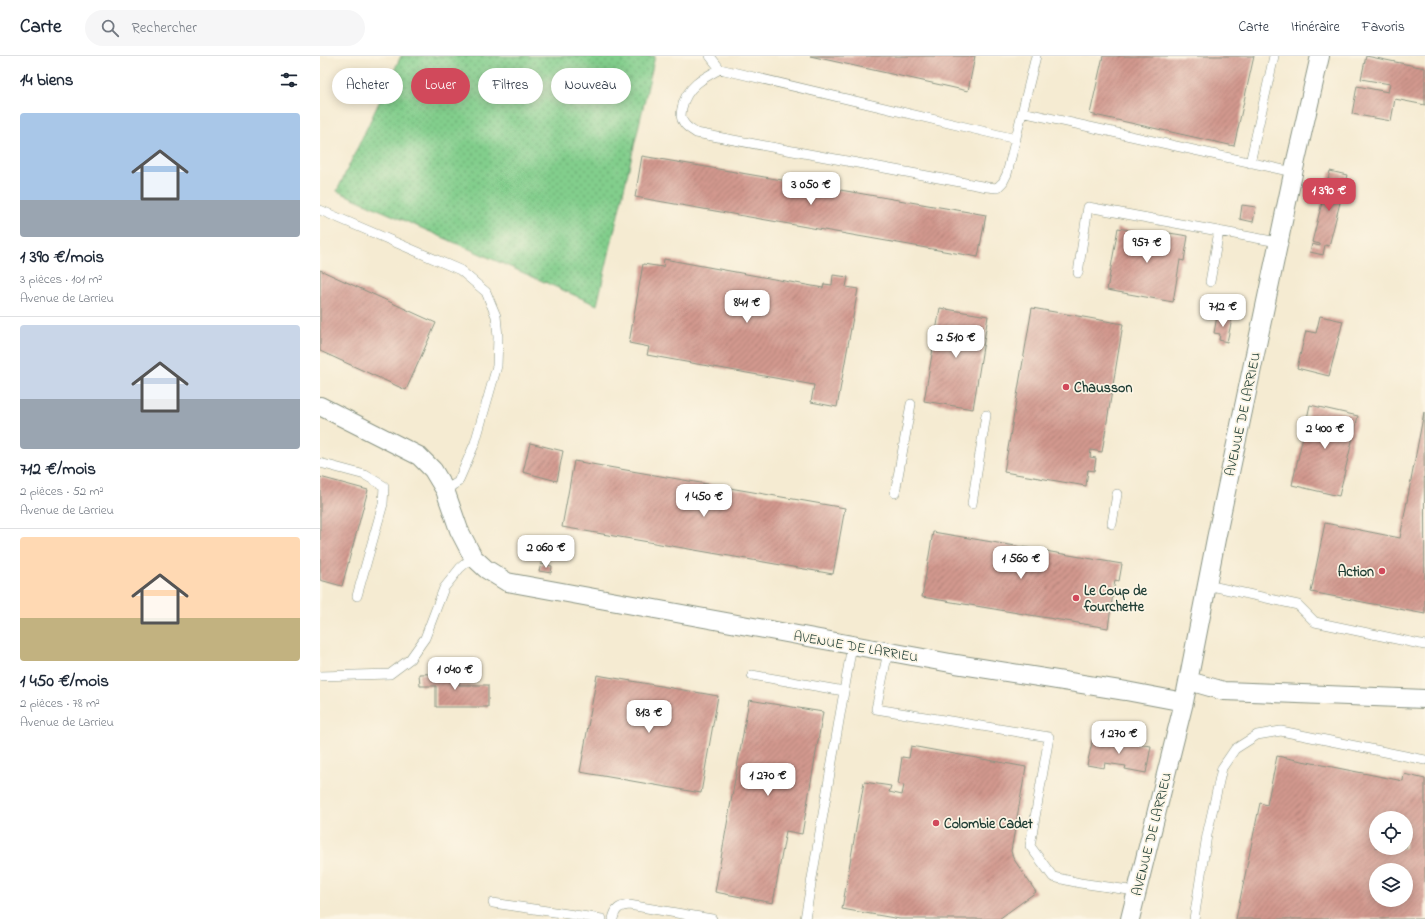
<!DOCTYPE html>
<html lang="fr">
<head>
<meta charset="utf-8">
<style>
  body { margin:0; font-family:"Indie Flower",sans-serif; background:#f6f6f7; color:#1f2937; height:100vh; display:flex; flex-direction:column; font-size:15px; white-space:nowrap }
  * { box-sizing:border-box; margin:0 }
  p { font-size:13px; color:#747a83 }
  .icon { flex:none; width:22px; height:22px; fill:none; stroke:currentColor; stroke-width:2; stroke-linecap:round; stroke-linejoin:round }
  .map { position:relative; flex:1; overflow:hidden }
  .panel { display:flex; flex-direction:column; background:#fff; width:320px }
  .panel>* { flex:none }
  .banner { position:absolute; left:12px; top:12px; width:380px; height:36px; display:flex; gap:8px }
  .buttons { position:absolute; left:1049px; top:755px; display:grid; gap:8px }
  .buttons a { display:grid; place-items:center; width:44px; height:44px; border-radius:50%; background:#fff; box-shadow:0 2px 10px #0003; font-size:20px }
  .price { position:absolute; translate:-50% -34px; padding:0 9px; border-radius:8px; background:#fff; color:#222; font-size:13px; line-height:26px; filter:drop-shadow(0 1px 2px #0008) }
  .price::after { content:''; position:absolute; left:50%; top:24px; width:12px; height:9px; margin-left:-6px; background:inherit; clip-path:polygon(0 0,100% 0,50% 100%) }
  .price.current { background:#d1495b; color:#fff }
  ul { padding:0; list-style:none }
  li { display:grid; align-content:center; gap:8px; height:212px; padding:0 20px }
  li+li { border-top:1px solid #e0e1e3 }
  li span { display:grid; place-items:center; height:124px; border-radius:4px; color:#555 }
  li>.icon { margin-inline-start:auto }
  span .icon { width:72px; height:72px; fill:#fffc; stroke-width:1 }
  li b { font-size:17px }
  h2 { display:flex; justify-content:space-between; align-items:center; height:48px; padding:0 20px; font-size:17px }
  .chip { padding:0 14px; border-radius:18px; background:#fff; box-shadow:0 2px 10px #0003; font-size:14px; line-height:36px }
  .chip.current { background:#d1495b; color:#fff }
  header { display:flex; align-items:center; gap:24px; box-sizing:border-box; height:56px; padding:0 20px; background:#fff; border-bottom:1px solid #e0e1e3 }
  header strong { font-size:19px }
  nav { display:flex; gap:22px; margin-inline-start:auto; font-size:14px }
  .search { width:280px; height:36px; background:#f6f6f7; display:flex; align-items:center; gap:10px; box-sizing:border-box; padding:0 14px; border-radius:22px; color:#747a83; font-size:15px }
  main { display:flex; flex:1; min-height:0 }
  .map>svg:first-child { display:block }
  .grass { fill:url(#grass-dots); stroke:#508660 }
  .building { fill:url(#building-hatch); fill-rule:evenodd }
  .lines { fill:none; stroke-linecap:round; stroke-linejoin:round }
  .service-casing { stroke:#8a9483; stroke-width:10 }
  .minor-casing { stroke:#8a9483; stroke-width:20 }
  .service { stroke:#fff; stroke-width:9 }
  .minor { stroke:#fff; stroke-width:18 }
  .poi-dot { fill:#d1495b; stroke:#fcf5e5; stroke-width:1.5 }
  .labels { text-anchor:middle; stroke-width:3.5; stroke-linejoin:round; paint-order:stroke }
  .poi-label { font-size:14px; font-weight:bold; fill:#1f3d34; stroke:#fcf5e5; text-anchor:start }
  .street-label { font-size:14px; fill:#1f3d34; stroke:#fcf5e5 }
</style>
</head>
<body>
<header>
<strong>Carte</strong>
<div class="search"><svg class="icon" aria-label="search" viewBox="0 0 24 24"><circle cx="10" cy="10" r="6"/><path d="M15 15l6 6"/></svg>Rechercher</div>
<nav><a>Carte</a><a>Itinéraire</a><a>Favoris</a></nav>
</header>
<main>
<section class="panel">
<h2>14 biens<svg class="icon" aria-label="filters" viewBox="0 0 24 24"><path d="M4 7h16M4 17h16"/><circle cx="9" cy="7" r="2"/><circle cx="15" cy="17" r="2"/></svg></h2>
<ul>
<li><span style="background:linear-gradient(#a9c7e8 70%,#9aa5b1 0)"><svg class="icon" aria-label="home" viewBox="0 0 24 24"><path d="M3 11l9-7 9 7M6 9v11h12V9"/></svg></span><div><b>1 390 €/mois</b><p>3 pièces · 101 m²</p><p>Avenue de Larrieu</p></div></li>
<li><span style="background:linear-gradient(#c9d6e8 60%,#9aa5b1 0)"><svg class="icon" aria-label="home" viewBox="0 0 24 24"><path d="M3 11l9-7 9 7M6 9v11h12V9"/></svg></span><div><b>712 €/mois</b><p>2 pièces · 52 m²</p><p>Avenue de Larrieu</p></div></li>
<li><span style="background:linear-gradient(#ffd9b3 65%,#c2b280 0)"><svg class="icon" aria-label="home" viewBox="0 0 24 24"><path d="M3 11l9-7 9 7M6 9v11h12V9"/></svg></span><div><b>1 450 €/mois</b><p>2 pièces · 78 m²</p><p>Avenue de Larrieu</p></div></li>
</ul>
</section>
<div class="map">
<svg width="1105" height="863" viewBox="0 0 1105 863">
  <defs>
    <pattern id="grass-dots" width="8" height="8" patternUnits="userSpaceOnUse"><rect width="8" height="8" fill="#82ce8c"/><path d="M2 2h.1M6 6h.1" fill="none" stroke="#6aa873" stroke-width="1.8" stroke-linecap="round"/></pattern>
    <pattern id="building-hatch" width="6" height="6" patternUnits="userSpaceOnUse"><rect width="6" height="6" fill="#d2988e"/><path d="M-1 1l2-2M0 6l6-6M5 7l2-2" fill="none" stroke="#aa7d75"/></pattern>
  </defs>
  <rect width="100%" height="100%" fill="#fcf5e5"/>
  <filter id="ink" filterUnits="userSpaceOnUse"><feTurbulence type="fractalNoise" baseFrequency=".025" numOctaves="2"/><feDisplacementMap in="SourceGraphic" scale="8" xChannelSelector="R" yChannelSelector="G"/><feConvolveMatrix kernelMatrix="1 2 1 2 8 2 1 2 1" color-interpolation-filters="sRGB"/></filter>
  <filter id="wash" filterUnits="userSpaceOnUse"><feTurbulence type="fractalNoise" baseFrequency=".012" numOctaves="4" result="noise"/><feDisplacementMap in="SourceGraphic" scale="16" xChannelSelector="R" yChannelSelector="G"/><feGaussianBlur stdDeviation="0.9" result="paint"/><feColorMatrix in="noise" values="0 0 0 0 0 0 0 0 0 0 0 0 0 0 0 0 0 1.4 0 .05"/><feComposite in="paint" operator="in"/></filter>
  <g filter="url(#wash)">
    <rect width="100%" height="100%" fill="#f5ebd2"/>
    <path class="grass" d="M81,0H335L277,249L17,135Z"/>
    <g id="blocks">
      <path class="building" d="M490,0H655L648,35Z
        M783,0H934L914,90L770,58Z
        M1046,0L1105,12V49L1075,43L1071,65L1032,58L1037,30L1068,36L1070,28L1041,23Z
        M322,100L666,159L658,201L315,141Z
        M1010,115L1027,119L1009,190L1005,189L1003,199L990,196L992,188L1000,190V188L992,186Z
        M922,149L936,151L933,166L920,163Z
        M798,172L842,180L843,176L868,180L864,205L860,204L853,246L787,234Z
        M344,203L503,232L504,228L512,229L513,219L528,221L526,231L538,233L517,351L491,346L494,329L327,299L329,291L309,287L323,208L343,211Z
        M0,214L116,267L86,334L0,295Z
        M620,252L668,260L653,353L604,345Z
        M712,252L803,268L782,396L771,394L770,401L776,402L774,415L768,414L766,430L684,416Z
        M897,260L912,263L907,286L899,284L900,278L894,277Z
        M1000,260L1023,265L1009,320L977,312L986,275L996,277Z
        M990,349L1038,360L1019,440L972,429Z
        M1104,356L1105,558L991,536L1005,467L1080,482Z
        M210,387L243,395L237,425L203,416Z
        M254,405L525,452L513,518L242,471Z
        M0,421L48,434L22,530L0,524Z
        M613,476L802,508L799,525L795,524L788,572L602,541Z
        M221,508L232,510L231,517L219,515Z
        M139,617V629H168V651H116V630H100L99,618Z
        M277,619L398,640L381,737L260,716Z
        M429,644L503,656L482,778L466,775L453,847L395,836Z
        M773,682L831,690L826,717L805,713L806,710L785,707L784,712L767,709Z
        M591,690L706,711L691,795L693,802L716,836L679,863H580L522,853L544,726L571,730L569,736L582,739L584,729L578,728L582,701L589,702Z
        M957,700L1083,725L1084,718L1105,723V863H916L940,747L947,749ZM1056,762H1086V792H1056ZM1056,814H1086V844H1056Z"/>
    </g>
  </g>
  <g filter="url(#ink)">
    <use href="#blocks" fill-opacity="0" stroke="#8a9483" stroke-width="1"/>
    <g class="lines">
      <defs>
        <path id="service" d="M390,0L400,13L696,83
          M400,13C383,22 366,31 362,52C361,58 360,62 364,67C366,71 372,74 376,77L667,131L677,132L683,126L687,118L716,0
          M702,56L973,116
          M930,107L954,0
          M0,154L140,214L166,236L176,260L178,281L177,310L155,387L138,426L125,434
          M758,217L768,151L958,186
          M890,226L899,175
          M0,407L45,419L64,430L63,448L37,540
          M575,437L591,348
          M652,448L666,359
          M792,468L797,438
          M887,529L978,549L995,566L1105,589
          M568,596L556,653L729,681L710,790L733,821L760,827L816,835
          M432,619L524,635
          M0,620L70,618L90,603L105,582L124,532L140,512L153,501
          M173,847L282,863
          M293,863C295,853 299,850 309,849L392,863
          M485,863L532,589
          M874,863L887,779L902,712L915,693L937,679L961,675L1105,704"/>
        <path id="minor" d="M0,350L99,400L113,414L125,434L139,474L153,501L166,513L187,526L636,608L806,635L864,646
          M869,625L904,635L1105,643
          M810,863L864,646L896,483L974,113L1000,0"/>
      </defs>
      <use href="#service" class="service-casing"/>
      <use href="#minor" class="minor-casing"/>
      <use href="#service" class="service"/>
      <use href="#minor" class="minor"/>
    </g>
  </g>
  <g class="poi-dot">
    <circle cx="746" cy="331" r="4"/>
    <circle cx="1062" cy="515" r="4"/>
    <circle cx="756" cy="542" r="4"/>
    <circle cx="616" cy="767" r="4"/>
  </g>
  <g class="labels">
    <g class="poi-label">
      <text x="754" y="336">Chausson</text>
      <text x="1054" y="520" text-anchor="end">Action</text>
      <text x="764" y="539">Le Coup de<tspan x="764" dy="16">fourchette</tspan></text>
      <text x="624" y="772">Colombie Cadet</text>
    </g>
    <g class="street-label">
      <text transform="translate(922 358) rotate(-78)" y="5">AVENUE DE LARRIEU</text>
      <text transform="translate(536 590) rotate(10)" y="5">AVENUE DE LARRIEU</text>
      <text transform="translate(831 778) rotate(-76)" y="5">AVENUE DE LARRIEU</text>
    </g>
  </g>
</svg>
<div class="buttons">
<a><svg class="icon" aria-label="locate" viewBox="0 0 24 24"><circle cx="12" cy="12" r="6"/><path d="M12 2v4M12 18v4M2 12h4M18 12h4"/></svg></a>
<a><svg class="icon" aria-label="layers" viewBox="0 0 24 24"><path d="M12 4l9 5-9 5-9-5zM3 14l9 5 9-5"/></svg></a>
</div>
<b class="price" style="left:491px;top:150px">3 050 €</b>
<b class="price current" style="left:1009px;top:156px">1 390 €</b>
<b class="price" style="left:827px;top:208px">957 €</b>
<b class="price" style="left:427px;top:268px">841 €</b>
<b class="price" style="left:903px;top:272px">712 €</b>
<b class="price" style="left:636px;top:303px">2 510 €</b>
<b class="price" style="left:1005px;top:394px">2 400 €</b>
<b class="price" style="left:384px;top:462px">1 450 €</b>
<b class="price" style="left:226px;top:513px">2 060 €</b>
<b class="price" style="left:701px;top:524px">1 560 €</b>
<b class="price" style="left:135px;top:635px">1 040 €</b>
<b class="price" style="left:329px;top:678px">813 €</b>
<b class="price" style="left:799px;top:699px">1 270 €</b>
<b class="price" style="left:448px;top:741px">1 270 €</b>
<div class="banner">
<a class="chip">Acheter</a>
<a class="chip current">Louer</a>
<a class="chip">Filtres</a>
<a class="chip">Nouveau</a>
</div>
</div>
</main>
</body>
</html>
